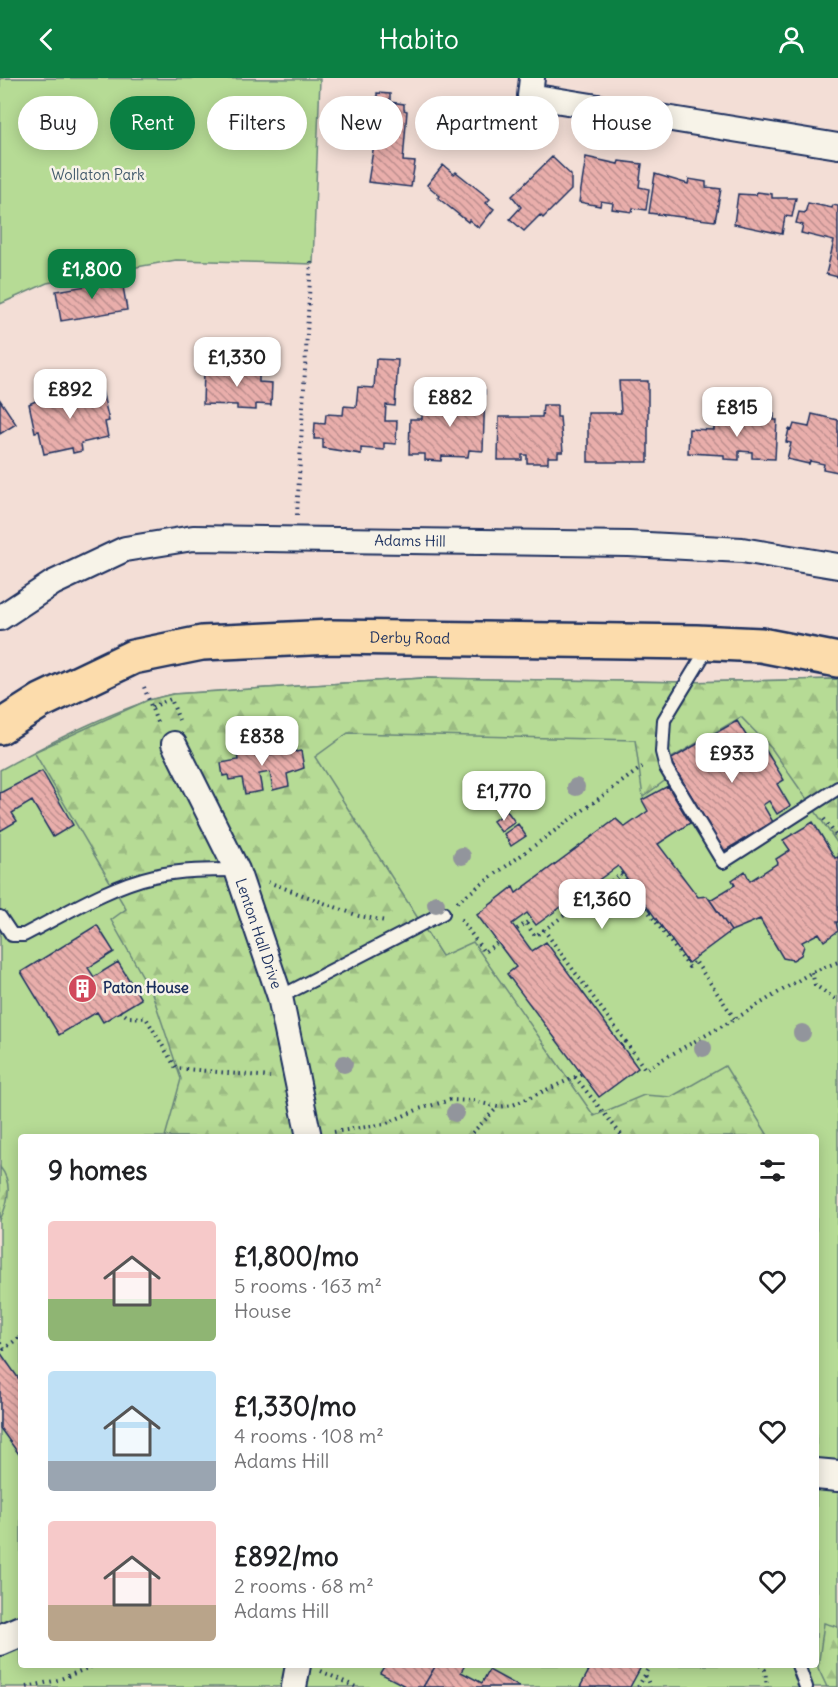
<!DOCTYPE html>
<html lang="en">
<head>
<meta charset="utf-8">
<style>
  body { margin:0; font-family:Delius,sans-serif; background:#f2f2f2; color:#202124; height:100vh; display:flex; flex-direction:column; font-size:22px; white-space:nowrap }
  * { box-sizing:border-box; margin:0 }
  p { font-size:20px; color:#757577 }
  .icon { flex:none; width:33px; height:33px; fill:none; stroke:currentColor; stroke-width:2; stroke-linecap:round; stroke-linejoin:round }
  .map { position:relative; flex:1; overflow:hidden }
  .details { position:absolute; left:18px; top:1056px; width:801px; height:534px; display:flex; flex-direction:column; background:#fff; border-radius:6px; box-shadow:0 3px 15px #0003 }
  .details>* { flex:none }
  .banner { position:absolute; left:18px; top:18px; width:802px; height:54px; display:flex; gap:12px }
  .price { position:absolute; translate:-50% -51px; padding:0 14px; border-radius:12px; background:#fff; color:#222; font-size:20px; line-height:39px; filter:drop-shadow(0 2px 3px #0008) }
  .price::after { content:''; position:absolute; left:50%; top:36px; width:18px; height:14px; margin-left:-9px; background:inherit; clip-path:polygon(0 0,100% 0,50% 100%) }
  .price.selected { background:#0b8043; color:#fff }
  ul { padding:0; list-style:none }
  li { display:flex; align-items:center; gap:18px; height:150px; padding:0 30px }
  li span { display:grid; place-items:center; flex:none; width:168px; height:120px; border-radius:6px; color:#555 }
  li>.icon { margin-inline-start:auto }
  span .icon { width:72px; height:72px; fill:#fffc; stroke-width:1 }
  li b { font-size:26px }
  h2 { display:flex; justify-content:space-between; align-items:center; height:72px; padding:0 30px; font-size:26px }
  .chip { padding:0 21px; border-radius:27px; background:#fff; box-shadow:0 3px 15px #0003; font-size:21px; line-height:54px }
  .chip.selected { background:#0b8043; color:#fff }
  header { display:flex; justify-content:space-between; align-items:center; height:78px; padding:0 30px; background:#0b8043; color:#fff; font-size:27px; font-weight:600 }
  .map>svg:first-child { display:block }
  .green { fill:#b6db95; stroke:#68857a; stroke-width:1.5; fill-rule:evenodd }
  .forest { fill:url(#forest-firs); stroke:#68857a; stroke-width:1.5 }
  .building { fill:url(#building-back-hatch); stroke:#1b2f5e; stroke-width:1.5 }
  .lines { fill:none; stroke-linecap:round; stroke-linejoin:round }
  .service-casing { stroke:#1b2f5e; stroke-width:16 }
  .minor-casing { stroke:#1b2f5e; stroke-width:28 }
  .tertiary-casing { stroke:#1b2f5e; stroke-width:34 }
  .trunk-casing { stroke:#1b2f5e; stroke-width:38 }
  .path { stroke:#1b2f5e; stroke-width:4; stroke-dasharray:1.5 4.5; stroke-linecap:butt }
  .service { stroke:#f7f3e8; stroke-width:12 }
  .minor { stroke:#f7f3e8; stroke-width:24 }
  .tertiary { stroke:#f7f3e8; stroke-width:30 }
  .trunk { stroke:#fcdcac; stroke-width:33 }
  .tree { fill:#92959c }
  .labels { text-anchor:middle; stroke-width:5; stroke-linejoin:round; paint-order:stroke }
  .park-label { font-size:15px; fill:#425a6c; stroke:#f7f3e8 }
  .street-label { font-size:15px; fill:#1b2f5e; stroke:#f7f3e8 }
  .poi-label { font-size:15px; font-weight:bold; fill:#1b2f5e; stroke:#f7f3e8; text-anchor:start }
</style>
</head>
<body>
<header><svg class="icon" aria-label="back" viewBox="0 0 24 24"><path d="M15 5l-7 7 7 7"/></svg>Habito<svg class="icon" aria-label="person" viewBox="0 0 24 24"><circle cx="12" cy="8" r="4"/><path d="M4 21q1-7 8-7t8 7"/></svg></header>
<div class="map">
<svg width="838" height="1609" viewBox="0 0 838 1609">
  <defs>
    <pattern id="forest-firs" width="22" height="20" patternUnits="userSpaceOnUse" patternTransform="scale(1.5)"><rect width="22" height="20" fill="#b6db95"/><path d="M5 1l3.5 6h-7zM16 11l3.5 6h-7z" fill="#9cbc83"/></pattern>
    <pattern id="building-back-hatch" width="6" height="6" patternUnits="userSpaceOnUse" patternTransform="scale(1.5)"><rect width="6" height="6" fill="#e9aeab"/><path d="M-1 5l2 2M0 0l6 6M5-1l2 2" fill="none" stroke="#bc8e8e"/></pattern>
  </defs>
  <rect width="100%" height="100%" fill="#f3ded6"/>
  <filter id="ink" filterUnits="userSpaceOnUse"><feTurbulence type="fractalNoise" baseFrequency=".0167" numOctaves="2"/><feDisplacementMap in="SourceGraphic" scale="12" xChannelSelector="R" yChannelSelector="G"/><feConvolveMatrix kernelMatrix="1 2 1 2 8 2 1 2 1" color-interpolation-filters="sRGB"/></filter>
  <g filter="url(#ink)">
    <path class="green" d="M0,0L320,1L313,186L176,182L47,205L0,226Z
      M423,600L687,604L838,601V1609H0V692C51,664 116,630 172,616ZM21,1059H816V1587H21Z"/>
    <path class="forest" d="M423,600L687,604L838,601V766L772,671L741,639L668,682L675,695L643,719L635,662L348,655L315,679L442,878L473,864L594,1038L644,1017L671,1019L725,988L769,1059H165L181,1001L152,915L111,842L126,831L34,674L148,622L173,616Z
      M0,1089C13,1105 9,1124 0,1142Z
      M824,1545L838,1549V1609H827L818,1590Z"/>
    <path class="building" d="M377,15L390,16V24L404,26V32L407,33L403,83L415,84L411,109L368,104L374,66H369L372,28H377Z
      M552,79L571,97V112L543,140L540,137L524,153L510,141L521,129L512,118Z
      M586,79L618,86L619,83L642,86L639,109L649,111L646,132L633,130L632,134L612,131L613,125L601,123L600,128L579,124Z
      M443,87L454,96L456,94L490,121L486,125L494,131L479,150L469,142L468,144L438,120L440,118L427,107Z
      M655,96L688,106L689,101L706,104V109L721,111L715,143L649,135Z
      M757,114L772,116V120H796L792,139L785,138L782,156L734,146L738,116L756,117Z
      M808,125L832,130L833,127L838,128V199L826,196L834,163L801,155L803,147L796,145L799,134L805,135Z
      M122,202L127,232L61,243L56,213Z
      M376,281L398,282L395,328L386,327L385,343H397L396,366L384,365V372L361,370V376L323,370V361H314L315,345L325,346L326,336L343,337L344,328L356,329L358,309L374,310Z
      M240,284L259,285V304L272,305L271,327L256,326V332L237,331V327L203,326L204,292L240,293Z
      M619,303H648V384H588V335H621Z
      M79,310L80,316L102,312L109,343L105,344L108,359L81,365L82,373L73,375L72,370L44,376L39,353L35,354L29,326L54,315Z
      M459,311L485,312L483,373L469,372L468,379L442,378L441,383L425,382V376H409L410,341H422V333L433,334L434,326H451V322H459Z
      M0,322L16,346L0,356Z
      M543,327H557V339H560L563,374H558V379H548V385H527V377H522V382H498L499,339H542Z
      M756,335L774,336V342H777L775,381L752,380V374L739,373V382L724,381V377L688,375L689,351L714,352V340L756,342Z
      M812,336L838,342V394L823,391L824,386L810,383L809,386L787,381L791,365L786,364L789,351L792,352L794,346L809,349Z
      M737,643L749,662L757,658L784,702L777,706L790,728L777,736L769,723L763,727L773,744L724,773L670,682L699,665L711,684L716,681L705,661Z
      M252,662L256,679L295,671L296,674L301,673L304,690L287,696L289,708L273,712L270,694L259,696L262,713L245,716L242,700L229,702L228,697L223,698L221,685L238,682L235,665Z
      M42,693L73,747L53,759L32,723L12,735L17,743L0,753V715Z
      M668,708L690,745L658,766L698,819L707,818L731,853L688,885L618,788L536,847L527,835L512,846L532,873L546,864L638,990L599,1019L507,896L516,889L477,837L513,809L516,815L616,741L625,749L648,733L642,722Z
      M507,733L515,744L501,754L493,743Z
      M813,744L835,780L838,779V844H836L838,853L824,863L819,855L802,864L804,868L801,877L793,882L783,880L760,841L731,853L710,822L735,807L732,802L745,793L750,803L778,785L776,781L790,772L783,762Z
      M518,746L526,758L511,768L504,756Z
      M97,847L114,874L88,890L94,899L118,884L141,921L103,944L97,934L59,957L21,894Z
      M0,1274L21,1304V1379L0,1350Z
      M385,1587H436L423,1609H407L380,1595Z
      M436,1587H465L461,1594L482,1605L489,1592L520,1609H423Z
      M592,1587H642L630,1609H580Z"/>
    <g class="lines">
      <defs>
        <path id="service" d="M709,568L664,642L662,674L666,690L723,784L838,710
          M0,839L12,857H24C65,836 109,808 154,798C181,792 210,792 237,792
          M280,919L443,835
          M798,1587L806,1609"/>
        <g id="minor">
          <path d="M532,0L530,18L838,68"/>
          <path id="s1" d="M0,540L53,505L125,471L193,460L629,466L742,472L838,488"/>
          <path id="s2" d="M174,666L237,792L280,919L309,1059"/>
          <path d="M294,1609L298,1587"/>
        </g>
        <path id="tertiary" d="M816,1396L838,1398
          M0,1562L21,1553"/>
        <g id="trunk">
          <path id="s3" d="M0,649L41,623L133,579L202,565L331,559L696,564L761,567L838,582"/>
        </g>
      </defs>
      <use href="#service" class="service-casing"/>
      <use href="#minor" class="minor-casing"/>
      <use href="#tertiary" class="tertiary-casing"/>
      <use href="#trunk" class="trunk-casing"/>
      <path class="path" d="M297,437L311,183
        M144,609L158,647
        M152,629L171,621L179,642
        M824,741L838,760
        M268,804L359,838L386,843
        M457,824L645,687
        M461,841L484,874L497,865
        M526,845L532,841
        M517,851L526,845L535,858L544,852
        M812,894L815,907L838,923
        M120,933L128,939L146,940L176,990L270,999
        M626,964L544,852L621,796L689,889L695,883L735,941
        M621,968L626,964L645,991L735,941L812,894L838,884
        M575,999L623,1059
        M334,1054L385,1046L419,1031L450,1022L473,1023L498,1029L513,1027L582,996
        M468,1059L498,1029
        M0,1265L4,1271L21,1258
        M577,1587L589,1593
        M650,1587L645,1596L650,1609
        M760,1587L765,1592L767,1609
        M321,1593L356,1609
        M27,1609L58,1602L95,1587
        M402,1609V1606
        M638,1609L645,1597"/>
      <use href="#service" class="service"/>
      <use href="#minor" class="minor"/>
      <use href="#tertiary" class="tertiary"/>
      <use href="#trunk" class="trunk"/>
    </g>
    <g class="tree">
      <circle cx="576" cy="709" r="9"/>
      <circle cx="462" cy="778" r="9"/>
      <circle cx="436" cy="826" r="9"/>
      <circle cx="802" cy="955" r="9"/>
      <circle cx="703" cy="970" r="9"/>
      <circle cx="344" cy="986" r="9"/>
      <circle cx="455" cy="1035" r="9"/>
    </g>
  </g>
  <defs>
    <symbol id="building-disc" viewBox="-11 -11 22 22"><circle r="9.5" fill="#d1495b" stroke="#f7f3e8"/><path d="M-4-6H4V6H1V3H-1V6H-4ZM-2.5-4.3h1.7v1.8h-1.7ZM.8-4.3h1.7v1.8H.8ZM-2.5-1h1.7V.8h-1.7ZM.8-1h1.7V.8H.8Z" fill="#fff"/></symbol>
  </defs>
  <g fill-rule="evenodd">
    <use href="#building-disc" x="66" y="894" width="33" height="33"/>
  </g>
  <g class="labels">
    <g class="park-label">
      <text x="98" y="102">Wollaton Park</text>
    </g>
    <g class="street-label">
      <text dy="5" stroke="none"><textPath href="#s1" startOffset="429">Adams Hill</textPath></text>
      <text dy="5" stroke="none"><textPath href="#s3" startOffset="429">Derby Road</textPath></text>
      <text dy="5" stroke="none"><textPath href="#s2" startOffset="208">Lenton Hall Drive</textPath></text>
    </g>
    <g class="poi-label">
      <text x="103" y="915">Paton House</text>
    </g>
  </g>
</svg>
<b class="price selected" style="left:92px;top:222px">£1,800</b>
<b class="price" style="left:237px;top:310px">£1,330</b>
<b class="price" style="left:70px;top:342px">£892</b>
<b class="price" style="left:450px;top:350px">£882</b>
<b class="price" style="left:737px;top:360px">£815</b>
<b class="price" style="left:262px;top:689px">£838</b>
<b class="price" style="left:732px;top:706px">£933</b>
<b class="price" style="left:504px;top:744px">£1,770</b>
<b class="price" style="left:602px;top:852px">£1,360</b>
<div class="banner">
<a class="chip">Buy</a>
<a class="chip selected">Rent</a>
<a class="chip">Filters</a>
<a class="chip">New</a>
<a class="chip">Apartment</a>
<a class="chip">House</a>
</div>
<section class="details">
<h2>9 homes<svg class="icon" aria-label="filters" viewBox="0 0 24 24"><path d="M4 7h16M4 17h16"/><circle cx="9" cy="7" r="2"/><circle cx="15" cy="17" r="2"/></svg></h2>
<ul>
<li><span style="background:linear-gradient(#f6c9c9 65%,#8fb573 0)"><svg class="icon" aria-label="home" viewBox="0 0 24 24"><path d="M3 11l9-7 9 7M6 9v11h12V9"/></svg></span><div><b>£1,800/mo</b><p>5 rooms · 163 m²</p><p>House</p></div><svg class="icon" aria-label="heart" viewBox="0 0 24 24"><path d="M12 20l-8-8c-3-5 5-10 8-4 3-6 11-1 8 4z"/></svg></li>
<li><span style="background:linear-gradient(#bfe0f5 75%,#9aa5b1 0)"><svg class="icon" aria-label="home" viewBox="0 0 24 24"><path d="M3 11l9-7 9 7M6 9v11h12V9"/></svg></span><div><b>£1,330/mo</b><p>4 rooms · 108 m²</p><p>Adams Hill</p></div><svg class="icon" aria-label="heart" viewBox="0 0 24 24"><path d="M12 20l-8-8c-3-5 5-10 8-4 3-6 11-1 8 4z"/></svg></li>
<li><span style="background:linear-gradient(#f6c9c9 70%,#b9a48a 0)"><svg class="icon" aria-label="home" viewBox="0 0 24 24"><path d="M3 11l9-7 9 7M6 9v11h12V9"/></svg></span><div><b>£892/mo</b><p>2 rooms · 68 m²</p><p>Adams Hill</p></div><svg class="icon" aria-label="heart" viewBox="0 0 24 24"><path d="M12 20l-8-8c-3-5 5-10 8-4 3-6 11-1 8 4z"/></svg></li>
</ul>
</section>
</div>
</body>
</html>
